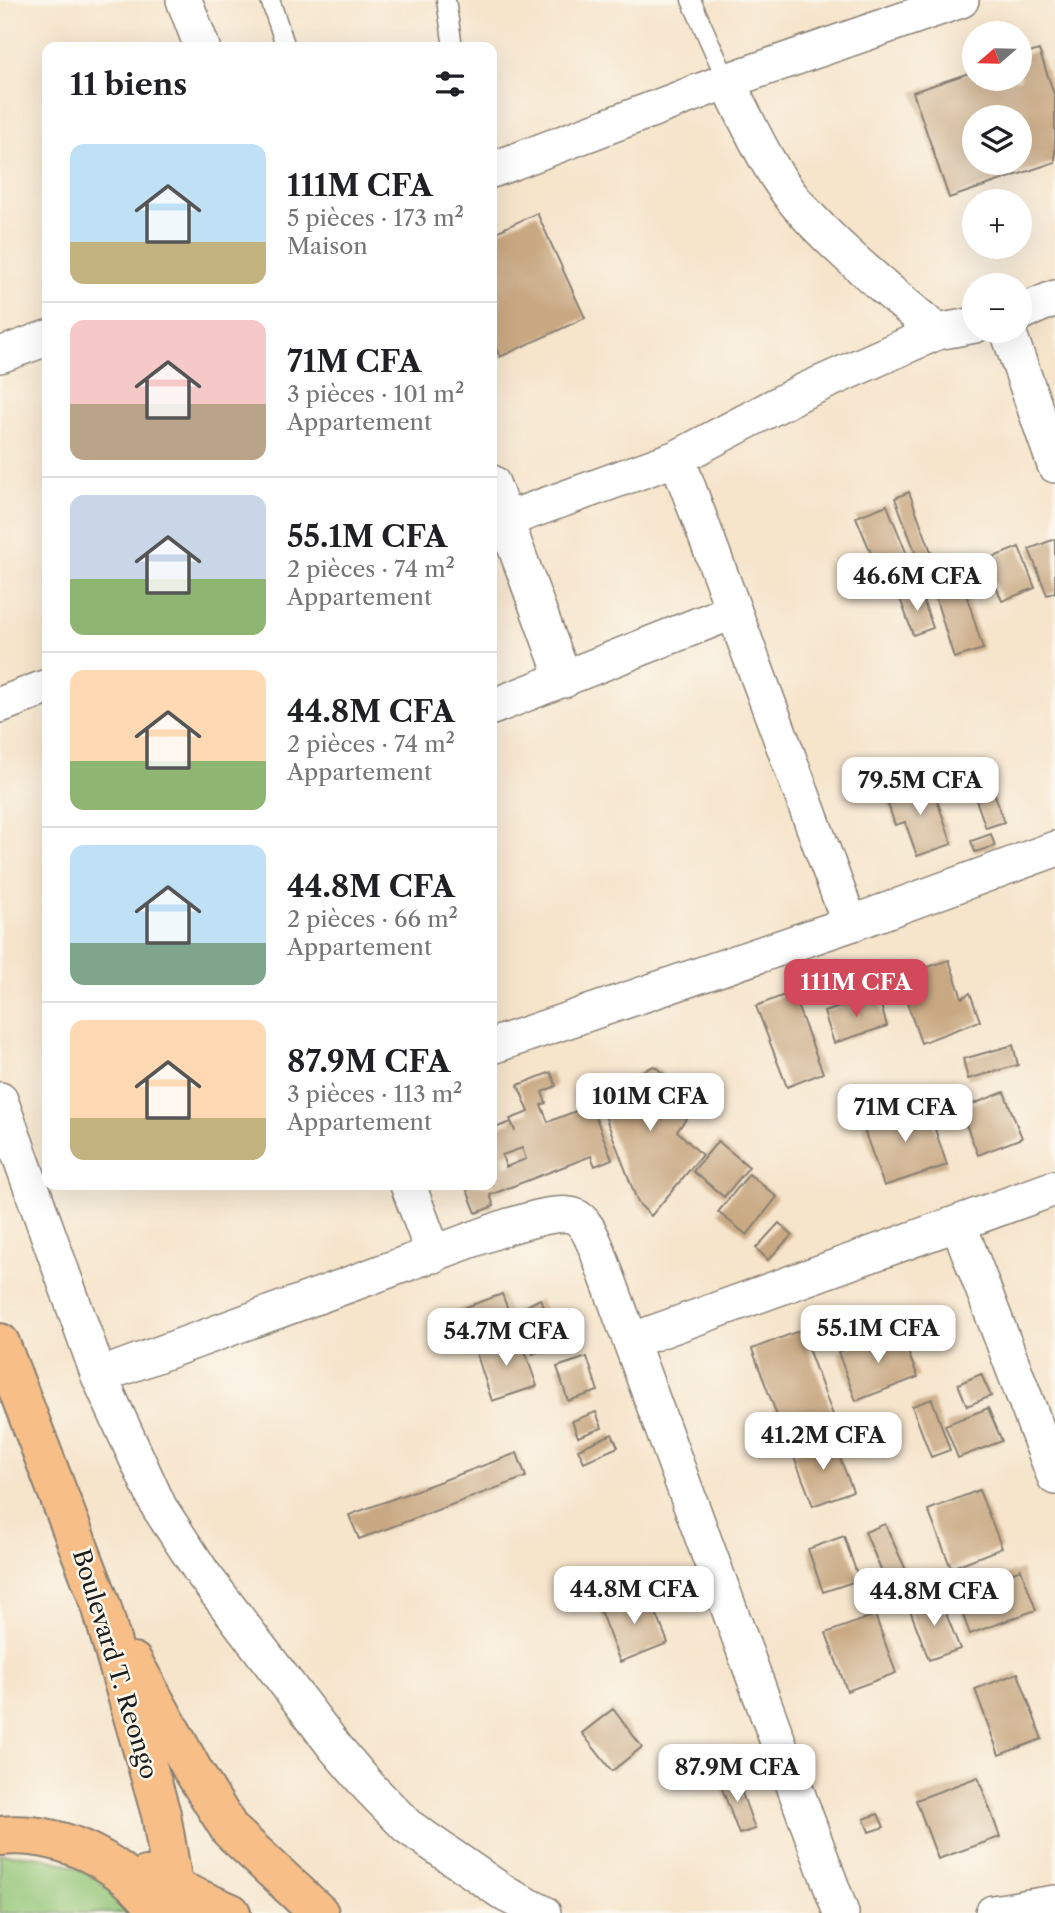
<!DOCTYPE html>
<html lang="fr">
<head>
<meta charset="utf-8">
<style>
  body { margin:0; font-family:"Libre Caslon Text",serif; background:#f2f2f2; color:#202124; height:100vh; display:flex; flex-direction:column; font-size:26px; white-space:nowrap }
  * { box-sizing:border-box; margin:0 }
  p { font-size:23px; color:#757577 }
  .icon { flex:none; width:38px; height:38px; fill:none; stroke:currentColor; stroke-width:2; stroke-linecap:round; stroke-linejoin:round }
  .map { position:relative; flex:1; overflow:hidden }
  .sheet { position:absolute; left:42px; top:42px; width:455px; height:1148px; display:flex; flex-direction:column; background:#fff; border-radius:14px; box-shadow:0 7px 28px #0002 }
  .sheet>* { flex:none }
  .needle { width:46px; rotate:250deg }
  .buttons { position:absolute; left:962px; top:21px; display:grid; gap:14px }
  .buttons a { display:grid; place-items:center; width:70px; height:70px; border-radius:50%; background:#fff; box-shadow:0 7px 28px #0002; font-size:35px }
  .price { position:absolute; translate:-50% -60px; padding:0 16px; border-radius:14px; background:#fff; color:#222; font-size:23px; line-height:46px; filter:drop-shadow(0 2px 4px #0008) }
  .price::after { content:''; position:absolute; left:50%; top:42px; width:21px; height:16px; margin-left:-10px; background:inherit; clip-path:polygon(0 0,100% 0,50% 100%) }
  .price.on { background:#d1495b; color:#fff }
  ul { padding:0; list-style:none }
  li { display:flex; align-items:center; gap:21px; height:175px; padding:0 28px }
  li+li { border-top:2px solid #e0e0e0 }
  li span { display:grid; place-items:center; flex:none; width:196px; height:140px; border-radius:14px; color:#555 }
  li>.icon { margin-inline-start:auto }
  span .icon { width:84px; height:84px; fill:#fffc; stroke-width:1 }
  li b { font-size:30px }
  h2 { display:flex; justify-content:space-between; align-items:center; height:84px; padding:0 28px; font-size:30px }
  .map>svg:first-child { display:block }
  .green { fill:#91c474; stroke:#567048; stroke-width:2 }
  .building { fill:#c9a983; fill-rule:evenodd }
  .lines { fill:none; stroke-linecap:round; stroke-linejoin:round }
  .service-casing { stroke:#898074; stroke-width:21 }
  .minor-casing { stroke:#898074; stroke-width:38 }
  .primary-casing { stroke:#898074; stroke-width:42 }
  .trunk-casing { stroke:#898074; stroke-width:42 }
  .service { stroke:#fff; stroke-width:18 }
  .minor { stroke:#fff; stroke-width:35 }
  .primary { stroke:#f7be87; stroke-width:38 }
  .trunk { stroke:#f7be87; stroke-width:38 }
  .labels { text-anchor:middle; stroke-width:5; stroke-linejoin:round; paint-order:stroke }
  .street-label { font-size:24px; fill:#1c1c1c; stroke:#fbf7ec }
</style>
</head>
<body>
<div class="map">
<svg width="1055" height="1913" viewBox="0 0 1055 1913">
  <rect width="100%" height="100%" fill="#fbf7ec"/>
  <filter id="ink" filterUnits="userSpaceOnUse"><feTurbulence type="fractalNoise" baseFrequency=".0143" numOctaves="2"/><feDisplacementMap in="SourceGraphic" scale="14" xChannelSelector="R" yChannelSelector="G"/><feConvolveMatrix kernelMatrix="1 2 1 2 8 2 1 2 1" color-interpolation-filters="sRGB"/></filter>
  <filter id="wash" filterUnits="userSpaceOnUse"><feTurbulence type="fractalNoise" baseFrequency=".00686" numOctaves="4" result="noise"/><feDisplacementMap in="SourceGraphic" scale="28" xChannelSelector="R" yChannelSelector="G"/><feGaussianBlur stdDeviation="1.57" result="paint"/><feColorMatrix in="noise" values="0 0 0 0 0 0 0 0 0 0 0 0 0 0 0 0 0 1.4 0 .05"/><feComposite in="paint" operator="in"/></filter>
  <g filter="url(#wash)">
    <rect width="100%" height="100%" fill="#f6e4cb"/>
    <path class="green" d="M0,1854C64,1854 92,1870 137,1913H0Z"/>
    <g id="blocks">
      <path class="building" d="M1039,50L1055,97V162L949,198L913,92L975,71V79H1020V56ZM975,117H1020V163H975Z
        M537,213L585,318L500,357L492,339V234Z
        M909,492L934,560L920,565L895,498Z
        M887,505L914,572L878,586L871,568L876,565L856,517Z
        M1055,539V592L1047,595L1029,549Z
        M1019,547L1035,588L1002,601L986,560Z
        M960,574L983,649L954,658L931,583Z
        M920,591L933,628L913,635L900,598Z
        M984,762L1004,822L986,828L970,783L942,792L937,777Z
        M930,780L952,844L917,856L905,822L895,825L885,795Z
        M991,834L995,846L975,852L971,841Z
        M949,960L962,998L970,993L980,1021L921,1043L898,977Z
        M792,992L823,1073L787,1087L756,1006Z
        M878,995L887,1026L834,1043L824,1012Z
        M1013,1045L1018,1065L968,1079L963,1059Z
        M654,1066L699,1103L677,1131L702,1155L651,1216L638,1203L596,1092Z
        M551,1072L556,1086L542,1092L546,1103L541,1105L548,1122L591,1105L612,1159L595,1166L591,1156L490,1195L494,1206L476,1213L465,1185H492V1129L511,1122L515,1131L510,1119L529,1112L518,1085ZM522,1148L526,1159L506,1167L502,1155Z
        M1004,1092L1022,1138L978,1155L960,1109Z
        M926,1102L947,1165L884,1186L862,1124Z
        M718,1141L749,1167L724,1197L693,1171Z
        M749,1174L777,1197L747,1235L718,1212Z
        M779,1223L792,1235L768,1260L756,1248Z
        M502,1294L509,1312L462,1329L455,1311Z
        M540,1299L561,1340L533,1354L513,1313Z
        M898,1328L918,1377L856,1401L838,1352Z
        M801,1330L833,1415L784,1434L752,1349Z
        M519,1334L537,1386L492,1401L475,1349Z
        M587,1357L598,1391L568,1401L557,1367Z
        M981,1374L991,1396L967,1406L958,1384Z
        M932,1399L950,1450L931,1457L912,1406Z
        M988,1408L1002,1441L958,1458L945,1425Z
        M596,1412L602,1428L578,1437L572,1421Z
        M612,1434L618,1447L584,1462L578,1449Z
        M832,1438L853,1491L813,1506L793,1454Z
        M517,1453L526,1477L359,1539L349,1515Z
        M979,1490L1002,1548L951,1568L928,1510Z
        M885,1524L906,1570L885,1579L865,1532Z
        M844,1536L859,1580L823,1592L808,1549Z
        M1021,1569L1036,1610L970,1634L955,1594Z
        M647,1589L668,1643L620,1662L599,1608Z
        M922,1597L925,1607L941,1601L960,1649L929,1660L907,1602Z
        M875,1615L896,1673L847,1691L826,1633Z
        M1018,1673L1042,1739L999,1755L975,1689Z
        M613,1709L642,1747L612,1771L582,1733Z
        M735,1774L755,1829L739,1834L719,1780Z
        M978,1777L1000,1837L938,1859L916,1800Z
        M878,1814L884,1827L869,1832L864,1819Z"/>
    </g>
  </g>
  <g filter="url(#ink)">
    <use href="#blocks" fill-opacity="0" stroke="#898074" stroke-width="2"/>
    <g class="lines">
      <defs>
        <path id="service" d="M270,0L286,47
          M446,0L453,47
          M691,0L727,81"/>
        <path id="minor" d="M184,0L202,47
          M727,81C748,123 768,170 799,206C840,253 891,292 937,332L975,325
          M492,170L727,81L961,0
          M1020,313L1055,298
          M1008,331L1055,465
          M0,355L47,338
          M677,458L850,924
          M492,483L564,680
          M505,520L677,458L802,392L937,332
          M0,705L47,687
          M492,707L734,611
          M492,1046L850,924L1055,849
          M0,1100L99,1376L159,1507L203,1574L335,1747L369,1787L407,1826L507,1895L543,1913
          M408,1185L434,1255
          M958,1223L1055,1477
          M631,1341L1055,1188
          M99,1376L509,1226C525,1222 558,1210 574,1216C586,1221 591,1236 596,1247L841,1913
          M993,1913L1055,1903"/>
        <path id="primary" d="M146,1876L231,1913"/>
        <path id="trunk" d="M0,1343L101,1605L161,1814L178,1913
          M133,1662L192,1769L230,1830L319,1913
          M0,1836C61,1830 125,1862 159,1913"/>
      </defs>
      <use href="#service" class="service-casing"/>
      <use href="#minor" class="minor-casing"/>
      <use href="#primary" class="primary-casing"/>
      <use href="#trunk" class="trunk-casing"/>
      <use href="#service" class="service"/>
      <use href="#minor" class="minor"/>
      <use href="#primary" class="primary"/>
      <use href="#trunk" class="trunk"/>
    </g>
  </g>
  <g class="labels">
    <g class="street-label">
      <text transform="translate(115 1664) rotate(73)" y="8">Boulevard T. Reongo</text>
    </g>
  </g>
</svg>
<div class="buttons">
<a><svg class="needle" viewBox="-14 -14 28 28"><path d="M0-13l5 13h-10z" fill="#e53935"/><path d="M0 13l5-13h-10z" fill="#757577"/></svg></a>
<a><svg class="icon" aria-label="layers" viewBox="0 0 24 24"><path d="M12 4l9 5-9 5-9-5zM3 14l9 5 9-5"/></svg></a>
<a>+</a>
<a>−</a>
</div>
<b class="price" style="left:917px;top:613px">46.6M CFA</b>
<b class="price" style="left:920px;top:817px">79.5M CFA</b>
<b class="price on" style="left:856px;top:1019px">111M CFA</b>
<b class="price" style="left:650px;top:1133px">101M CFA</b>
<b class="price" style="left:905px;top:1144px">71M CFA</b>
<b class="price" style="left:878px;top:1365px">55.1M CFA</b>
<b class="price" style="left:506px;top:1368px">54.7M CFA</b>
<b class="price" style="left:823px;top:1472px">41.2M CFA</b>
<b class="price" style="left:634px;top:1626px">44.8M CFA</b>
<b class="price" style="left:934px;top:1628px">44.8M CFA</b>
<b class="price" style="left:737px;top:1804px">87.9M CFA</b>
<section class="sheet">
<h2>11 biens<svg class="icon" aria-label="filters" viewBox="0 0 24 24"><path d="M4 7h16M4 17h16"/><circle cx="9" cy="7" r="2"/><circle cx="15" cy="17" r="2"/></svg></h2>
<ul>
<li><span style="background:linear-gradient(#bfe0f5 70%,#c2b280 0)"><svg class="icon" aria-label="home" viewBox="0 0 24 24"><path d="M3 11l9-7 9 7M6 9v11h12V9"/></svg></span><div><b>111M CFA</b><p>5 pièces · 173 m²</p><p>Maison</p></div></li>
<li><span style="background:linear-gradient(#f6c9c9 60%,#b9a48a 0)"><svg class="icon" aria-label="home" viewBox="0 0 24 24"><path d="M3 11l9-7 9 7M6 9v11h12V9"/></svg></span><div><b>71M CFA</b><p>3 pièces · 101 m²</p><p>Appartement</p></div></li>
<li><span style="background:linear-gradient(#c9d6e8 60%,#8fb573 0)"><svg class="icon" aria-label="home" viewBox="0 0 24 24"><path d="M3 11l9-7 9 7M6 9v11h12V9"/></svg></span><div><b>55.1M CFA</b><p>2 pièces · 74 m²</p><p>Appartement</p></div></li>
<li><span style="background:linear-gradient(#ffd9b3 65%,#8fb573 0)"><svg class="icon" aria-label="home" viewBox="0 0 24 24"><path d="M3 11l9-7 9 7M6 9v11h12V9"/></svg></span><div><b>44.8M CFA</b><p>2 pièces · 74 m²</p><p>Appartement</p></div></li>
<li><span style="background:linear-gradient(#bfe0f5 70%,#7fa58c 0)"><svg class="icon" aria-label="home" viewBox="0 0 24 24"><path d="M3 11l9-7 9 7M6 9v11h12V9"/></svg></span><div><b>44.8M CFA</b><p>2 pièces · 66 m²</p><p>Appartement</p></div></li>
<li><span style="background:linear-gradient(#ffd9b3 70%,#c2b280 0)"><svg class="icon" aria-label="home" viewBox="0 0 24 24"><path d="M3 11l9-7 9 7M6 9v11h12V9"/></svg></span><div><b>87.9M CFA</b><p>3 pièces · 113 m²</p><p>Appartement</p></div></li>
</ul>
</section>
</div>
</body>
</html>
